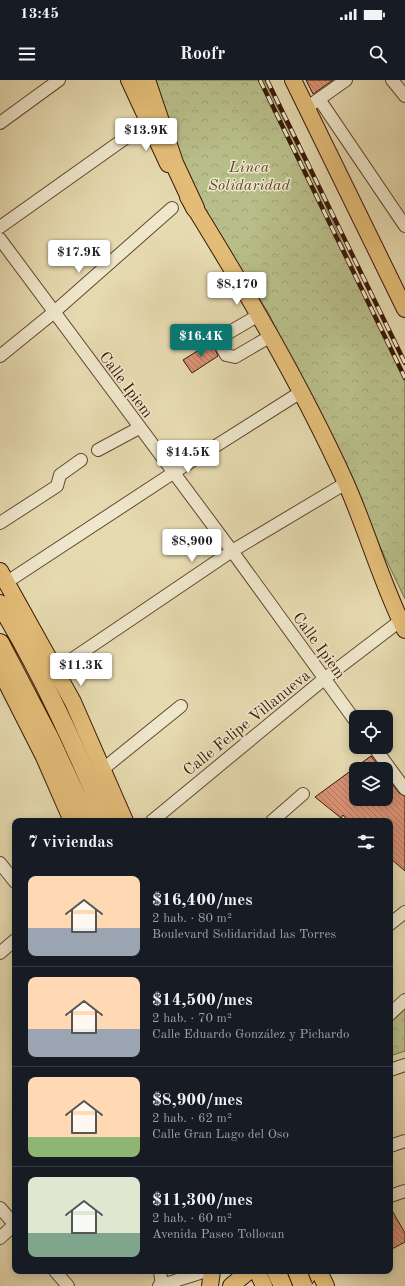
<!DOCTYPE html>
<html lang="es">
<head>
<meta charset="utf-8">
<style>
  body { margin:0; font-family:"Old Standard TT",serif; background:#20242c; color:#f1f3f6; height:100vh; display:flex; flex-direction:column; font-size:15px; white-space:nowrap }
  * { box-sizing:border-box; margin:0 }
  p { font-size:13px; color:#9ea1a6 }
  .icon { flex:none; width:22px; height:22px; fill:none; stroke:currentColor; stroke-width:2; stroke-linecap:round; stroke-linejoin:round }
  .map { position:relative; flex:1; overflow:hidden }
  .side { position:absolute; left:12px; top:738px; width:381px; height:456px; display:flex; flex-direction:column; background:#171b24; border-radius:8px; box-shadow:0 2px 10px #0003 }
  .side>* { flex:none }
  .buttons { position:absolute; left:349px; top:630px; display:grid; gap:8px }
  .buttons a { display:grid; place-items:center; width:44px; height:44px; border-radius:8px; background:#171b24; box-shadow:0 2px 10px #0003; font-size:20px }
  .price { position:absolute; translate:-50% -34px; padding:0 9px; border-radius:4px; background:#fff; color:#222; font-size:13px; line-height:26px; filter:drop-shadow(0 1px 2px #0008) }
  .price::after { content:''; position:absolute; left:50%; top:24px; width:12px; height:9px; margin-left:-6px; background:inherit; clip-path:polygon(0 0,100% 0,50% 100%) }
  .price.current { background:#0f766e; color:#fff }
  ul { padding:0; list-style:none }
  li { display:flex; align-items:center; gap:12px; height:100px; padding:0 16px }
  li+li { border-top:1px solid #363941 }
  li span { display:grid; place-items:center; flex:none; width:112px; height:80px; border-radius:8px; color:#555 }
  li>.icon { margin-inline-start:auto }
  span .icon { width:48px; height:48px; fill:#fffc; stroke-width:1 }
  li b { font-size:17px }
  h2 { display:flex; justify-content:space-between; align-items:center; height:48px; padding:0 16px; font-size:17px }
  .status { display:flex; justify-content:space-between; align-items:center; height:28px; padding:0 20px; background:#171b24; direction:ltr }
  .status svg { height:11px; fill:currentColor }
  header { display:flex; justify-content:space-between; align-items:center; height:52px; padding:0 16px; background:#171b24; font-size:18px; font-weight:800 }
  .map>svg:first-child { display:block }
  .park { fill:url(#park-crowns); stroke:#786b47 }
  .building { fill:url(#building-back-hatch); stroke:#391805 }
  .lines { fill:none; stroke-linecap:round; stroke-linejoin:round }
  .minor-casing { stroke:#644830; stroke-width:14 }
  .major-casing { stroke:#391805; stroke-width:18 }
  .highway-casing { stroke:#391805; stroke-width:20 }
  .minor { stroke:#efe7cc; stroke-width:12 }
  .major { stroke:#e3bd78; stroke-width:16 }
  .highway { stroke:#e3bd78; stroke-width:18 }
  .rail-casing { stroke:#391805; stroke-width:4.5 }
  .rail { stroke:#efe7cc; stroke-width:3; stroke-dasharray:9; stroke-linecap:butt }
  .highway-bridge-casing { stroke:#391805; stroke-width:20; stroke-linecap:butt }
  .highway-bridge { stroke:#e3bd78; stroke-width:18 }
  .labels { text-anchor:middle; stroke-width:3; stroke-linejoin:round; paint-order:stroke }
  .park-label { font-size:16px; font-style:italic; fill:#5f4a2d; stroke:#efe7cc }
  .street-label { font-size:16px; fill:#391805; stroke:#efe7cc }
</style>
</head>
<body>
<div class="status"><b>13:45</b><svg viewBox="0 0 49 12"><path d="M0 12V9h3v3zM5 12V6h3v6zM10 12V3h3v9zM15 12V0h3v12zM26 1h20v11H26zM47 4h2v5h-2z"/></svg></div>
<header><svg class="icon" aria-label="menu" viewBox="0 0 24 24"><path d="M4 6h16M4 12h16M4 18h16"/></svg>Roofr<svg class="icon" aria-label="search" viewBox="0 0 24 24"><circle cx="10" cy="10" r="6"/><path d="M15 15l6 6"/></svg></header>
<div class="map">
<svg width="405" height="1206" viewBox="0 0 405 1206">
  <defs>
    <pattern id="park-crowns" width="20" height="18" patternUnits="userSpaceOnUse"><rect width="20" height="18" fill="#b8be89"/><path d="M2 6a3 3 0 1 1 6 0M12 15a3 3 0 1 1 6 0" fill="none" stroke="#9fa375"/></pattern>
    <pattern id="building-back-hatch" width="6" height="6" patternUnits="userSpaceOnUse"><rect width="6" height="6" fill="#da9275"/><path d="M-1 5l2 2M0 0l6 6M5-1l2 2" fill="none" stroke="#b2765e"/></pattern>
  </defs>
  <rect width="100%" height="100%" fill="#e6dab0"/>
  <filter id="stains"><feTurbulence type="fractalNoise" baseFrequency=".005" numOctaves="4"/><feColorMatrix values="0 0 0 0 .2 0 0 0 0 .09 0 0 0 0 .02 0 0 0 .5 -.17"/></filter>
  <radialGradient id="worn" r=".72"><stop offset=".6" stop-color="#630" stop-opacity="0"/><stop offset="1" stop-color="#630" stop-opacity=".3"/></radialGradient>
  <path class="park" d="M156,0H264L319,111L405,302V519L269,234L199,121L177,67Z
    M405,929V971L390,976V943Z"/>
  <path class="building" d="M306,0H333L313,14Z
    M212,262L218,276L192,293L183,280Z
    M371,676L381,689H356V719H386V696L399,713L405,716V791L390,778V741H348L343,735L341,738L315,717Z
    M390,1127L405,1153V1162L390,1170Z"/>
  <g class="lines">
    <defs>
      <path id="minor" d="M392,0L405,16
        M319,19L405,146
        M312,24L346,0
        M0,43L59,0
        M0,147L131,54
        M0,159L232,471L356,642
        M259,235L223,256L219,262L226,275L235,277L271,256
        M0,276L53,233L172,128
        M98,370L139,348
        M0,443L57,406L60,395L81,380
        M7,502L173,393L301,312
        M56,590L232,471L346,403
        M374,667L405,709
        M103,689L181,626
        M152,741L324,599L400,541
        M272,741L303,714
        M0,783L15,802
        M390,844L405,832
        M0,873L15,860
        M390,934L405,920
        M390,990L405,985
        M390,1066L405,1061
        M390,1116L405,1111
        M0,1128L15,1145
        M0,1158L15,1144
        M55,1191L68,1206
        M160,1191L162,1206
        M159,1206L206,1191"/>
      <path id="major" d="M129,0L168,84
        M293,0L405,229
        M188,117C245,209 300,303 345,401C367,450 381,502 405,550
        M0,491L73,622L125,741
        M0,590L44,677L72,741
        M257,1191L264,1206
        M319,1191L326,1206
        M210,1206L212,1191
        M231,1206L249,1191
        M300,1206L311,1191"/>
      <path id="highway" d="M146,0L174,83L195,128
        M0,524C42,593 75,667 107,741
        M0,563L50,659L88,741
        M276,1191L283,1206"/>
    </defs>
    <use href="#minor" class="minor-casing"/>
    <use href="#major" class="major-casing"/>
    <use href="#highway" class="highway-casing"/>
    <use href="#minor" class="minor"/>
    <use href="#major" class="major"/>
    <use href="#highway" class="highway"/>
    <defs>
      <path id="rail" d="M260,0L405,298
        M267,0L405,283"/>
    </defs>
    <use href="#rail" class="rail-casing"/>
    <use href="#rail" class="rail"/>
    <defs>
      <path id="highway-bridge" d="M297,1191L303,1206"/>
    </defs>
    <use href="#highway-bridge" class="highway-bridge-casing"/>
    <use href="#highway-bridge" class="highway-bridge"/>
  </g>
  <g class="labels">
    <g class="park-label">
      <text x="249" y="92">Linea<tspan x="249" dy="18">Solidaridad</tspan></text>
    </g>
    <g class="street-label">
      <text transform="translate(127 304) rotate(53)" y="6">Calle Ipiem</text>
      <text transform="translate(320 565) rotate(54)" y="6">Calle Ipiem</text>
      <text transform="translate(246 642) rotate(-39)" y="6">Calle Felipe Villanueva</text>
    </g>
  </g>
  <rect width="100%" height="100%" filter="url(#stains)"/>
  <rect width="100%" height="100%" fill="url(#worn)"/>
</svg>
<div class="buttons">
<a><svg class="icon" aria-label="locate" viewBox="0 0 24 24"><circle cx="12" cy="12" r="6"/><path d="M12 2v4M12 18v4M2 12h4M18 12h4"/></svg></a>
<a><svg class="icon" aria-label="layers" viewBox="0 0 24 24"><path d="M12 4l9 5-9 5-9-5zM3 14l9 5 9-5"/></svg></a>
</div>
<b class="price" style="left:146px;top:72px">$13.9K</b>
<b class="price" style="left:79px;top:194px">$17.9K</b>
<b class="price" style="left:237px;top:226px">$8,170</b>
<b class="price current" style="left:201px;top:278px">$16.4K</b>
<b class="price" style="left:188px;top:394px">$14.5K</b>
<b class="price" style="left:192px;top:483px">$8,900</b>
<b class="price" style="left:81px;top:607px">$11.3K</b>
<section class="side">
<h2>7 viviendas<svg class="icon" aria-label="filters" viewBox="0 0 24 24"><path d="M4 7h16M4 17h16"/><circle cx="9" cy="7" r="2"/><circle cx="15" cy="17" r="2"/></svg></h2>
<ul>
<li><span style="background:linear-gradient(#ffd9b3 65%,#9aa5b1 0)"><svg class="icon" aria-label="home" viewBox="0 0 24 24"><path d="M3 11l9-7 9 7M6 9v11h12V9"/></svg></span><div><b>$16,400/mes</b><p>2 hab. · 80 m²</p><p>Boulevard Solidaridad las Torres</p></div></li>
<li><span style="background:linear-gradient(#ffd9b3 65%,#9aa5b1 0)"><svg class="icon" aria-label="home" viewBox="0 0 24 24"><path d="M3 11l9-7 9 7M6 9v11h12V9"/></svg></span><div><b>$14,500/mes</b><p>2 hab. · 70 m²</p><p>Calle Eduardo González y Pichardo</p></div></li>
<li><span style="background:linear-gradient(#ffd9b3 75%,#8fb573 0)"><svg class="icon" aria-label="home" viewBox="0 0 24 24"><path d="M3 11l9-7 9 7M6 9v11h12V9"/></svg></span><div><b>$8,900/mes</b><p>2 hab. · 62 m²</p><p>Calle Gran Lago del Oso</p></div></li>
<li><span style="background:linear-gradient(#dfe7d0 70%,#7fa58c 0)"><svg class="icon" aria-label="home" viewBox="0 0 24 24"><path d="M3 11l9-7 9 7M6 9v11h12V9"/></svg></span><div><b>$11,300/mes</b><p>2 hab. · 60 m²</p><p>Avenida Paseo Tollocan</p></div></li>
</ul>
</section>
</div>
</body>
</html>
